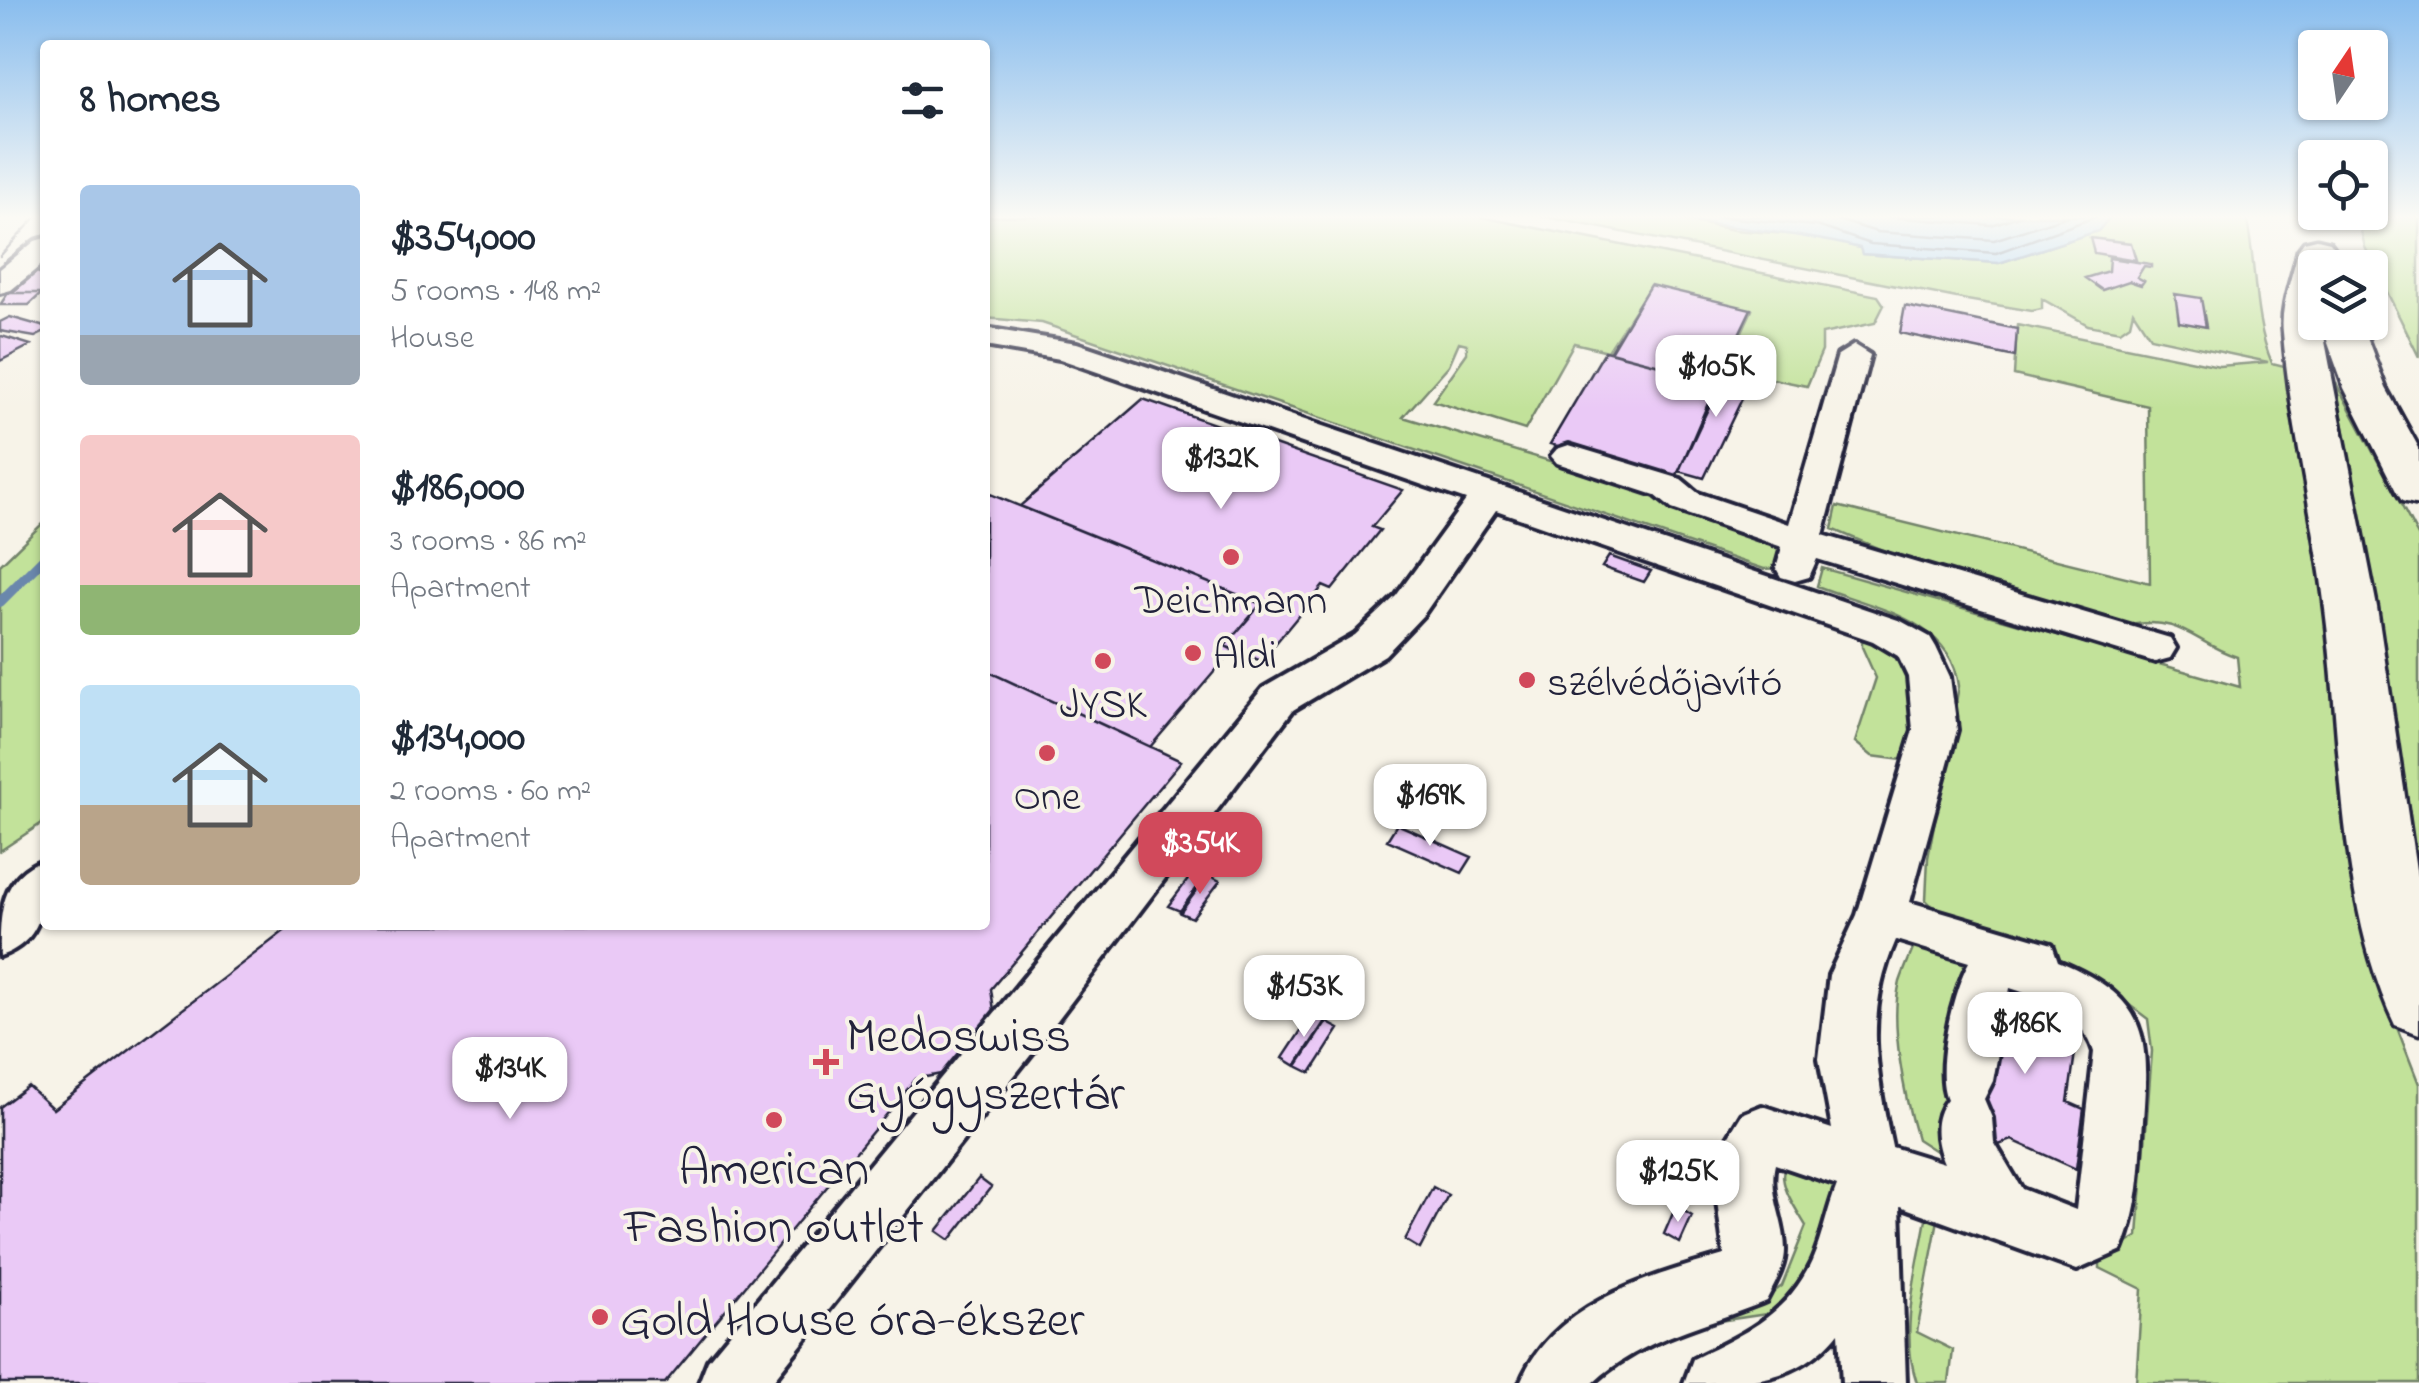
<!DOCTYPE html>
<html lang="en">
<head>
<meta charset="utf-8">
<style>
  body { margin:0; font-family:"Indie Flower",sans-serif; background:#f6f6f7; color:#1f2937; height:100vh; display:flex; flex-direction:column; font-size:38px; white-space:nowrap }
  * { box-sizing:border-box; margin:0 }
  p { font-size:32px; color:#747a83 }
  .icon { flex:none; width:55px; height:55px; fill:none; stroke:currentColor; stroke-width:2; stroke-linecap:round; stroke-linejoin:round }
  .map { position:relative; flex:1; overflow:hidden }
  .details { position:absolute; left:40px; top:40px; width:950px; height:890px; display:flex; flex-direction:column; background:#fff; border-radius:10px; box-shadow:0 2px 8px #0004 }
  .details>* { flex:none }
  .needle { width:65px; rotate:13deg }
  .controls { position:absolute; left:2298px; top:30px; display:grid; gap:20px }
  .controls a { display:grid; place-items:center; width:90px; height:90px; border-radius:10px; background:#fff; box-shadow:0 2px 8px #0004; font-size:50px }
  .price { position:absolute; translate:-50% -85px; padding:0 22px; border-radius:20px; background:#fff; color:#222; font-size:32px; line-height:65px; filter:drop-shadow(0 2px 5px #0008) }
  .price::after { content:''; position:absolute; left:50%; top:60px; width:30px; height:22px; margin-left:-15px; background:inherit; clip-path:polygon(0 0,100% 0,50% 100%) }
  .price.selected { background:#d1495b; color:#fff }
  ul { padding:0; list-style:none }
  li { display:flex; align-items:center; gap:30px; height:250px; padding:0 40px }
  li span { display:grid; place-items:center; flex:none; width:280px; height:200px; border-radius:10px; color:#555 }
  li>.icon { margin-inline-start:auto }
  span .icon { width:120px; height:120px; fill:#fffc; stroke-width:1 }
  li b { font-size:42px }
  h2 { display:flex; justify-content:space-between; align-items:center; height:120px; padding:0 40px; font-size:42px }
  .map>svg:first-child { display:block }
  .green { fill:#c2e29a; stroke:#72826a; stroke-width:2.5 }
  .water { fill:#9acbf7; stroke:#6a87ac; stroke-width:2.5 }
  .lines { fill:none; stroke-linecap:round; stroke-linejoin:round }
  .shore { stroke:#526686; stroke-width:2.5 }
  .stream { stroke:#6a87ac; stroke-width:10 }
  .building { fill:#eac9f6; stroke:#22223b; stroke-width:2.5 }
  .minor-casing { stroke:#22223b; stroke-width:8 }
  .major-casing { stroke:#22223b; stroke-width:7 }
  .minor { fill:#f7f3e8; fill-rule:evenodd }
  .major { fill:#f7f3e8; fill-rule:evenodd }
  .tram { stroke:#22223b; stroke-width:2.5 }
  .poi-dot { fill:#d1495b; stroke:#f7f3e8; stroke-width:4 }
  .labels { text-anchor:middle; stroke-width:8; stroke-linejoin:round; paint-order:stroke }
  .poi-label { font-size:42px; fill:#22223b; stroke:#f7f3e8 }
  .near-poi-label { font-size:50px; fill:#22223b; stroke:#f7f3e8; text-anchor:start }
</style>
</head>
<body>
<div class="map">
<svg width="2419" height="1383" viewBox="0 0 2419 1383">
  <rect width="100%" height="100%" fill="#f7f3e8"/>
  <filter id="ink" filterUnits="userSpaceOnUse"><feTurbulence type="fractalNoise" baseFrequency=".01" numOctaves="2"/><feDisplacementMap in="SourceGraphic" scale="20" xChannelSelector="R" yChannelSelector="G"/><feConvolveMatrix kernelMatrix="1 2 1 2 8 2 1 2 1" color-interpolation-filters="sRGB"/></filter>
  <g filter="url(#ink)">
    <path class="green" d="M985,216H1476L1878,296L1884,305L1875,323L1822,334V351L1807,386L1754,375L1755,371L1727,364L1752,310L1650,286L1608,351L1574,343L1525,430L1433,401L1467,353V344L1459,342L1449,365L1403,417L1573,468L1770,537L1789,549L1780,568L1764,569L1042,323L985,318Z
      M1541,216H1661L1734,230L1815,236L1860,248L1863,254L1999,263L2098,231L2111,216H2246C2257,265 2252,316 2272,363L2296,369L2317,494L2353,883L2377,976L2419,1084V1383H2136L2142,1289L2100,1268V1261L2138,1236L2152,1051L2148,1019C2113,992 2078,968 2037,951C2000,936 1953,930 1926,900L1928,858L1959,686C1951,619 1873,608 1817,586L1822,568L2240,687L2237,657C2195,644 2182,615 2130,625L1901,558L1832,529L1837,506L2150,583L2148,406L2014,375L2017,325L2219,366L2268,362L2150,337L2133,311L2130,324L2120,331L2088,325L2042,299V309L2032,311L1967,300Z
      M2357,216H2419V357L2365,247Z
      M2336,383L2419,538V891L2403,826L2363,533Z
      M45,521V821L0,851V565Z
      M1874,635L1908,663L1920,700L1903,760L1872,756L1855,742L1876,678L1862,647V636Z
      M1918,937L1989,950C1949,1020 1941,1084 1954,1163L1917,1139C1905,1099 1889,1022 1900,982C1905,967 1912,952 1918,937Z
      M1810,1153L1824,1156L1837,1166L1848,1189L1849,1207L1799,1291L1780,1312L1685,1326L1642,1342L1613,1359L1592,1383H1578L1624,1338L1665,1317L1763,1300L1782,1286L1806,1226C1791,1200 1761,1161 1810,1153Z
      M1940,1209L1917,1332L1953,1350L1949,1383H1917C1899,1332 1917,1271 1926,1219Z"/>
    <path class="water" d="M1661,216H2111L2098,231L1999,263L1862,254L1860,248C1794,231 1727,229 1661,216Z"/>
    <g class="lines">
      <path class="shore" d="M1713,216L1817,226L1871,244L1996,253L2098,216
        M1825,216L1877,232L1994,240L2068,216
        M1878,216L1991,225L2019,216"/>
      <path class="stream" d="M0,602L45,557"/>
    </g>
    <path class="building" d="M2090,238L2131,243L2136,260L2094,253Z
      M2109,258L2151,264V267L2144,266L2137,277L2144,281L2141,285L2129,281L2102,290L2085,278L2108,271Z
      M34,271L45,275L42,293H8Z
      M1650,285L1751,309L1717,380L1610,352Z
      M8,293H42L29,305H0Z
      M2175,294L2201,298L2206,327L2179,322Z
      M1905,306L2017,329L2015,357L1900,333Z
      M10,317L45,327V332L35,337L0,331V322Z
      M0,337L2,336L31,345L0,361Z
      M1605,351L1721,381L1675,479L1550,444Z
      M1725,364L1754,371L1752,378L1704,478L1679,471Z
      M1143,399L1403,490L1372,527L1380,530L1332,590L1323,586L1261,661L1225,646L1261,604L1020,506Z
      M985,492L1261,604L1225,646L1233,650L1150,747L985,670Z
      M1609,556L1651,571L1644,582L1602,567Z
      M985,670L1181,761L991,989L995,1018L951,1072L916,1079L665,1383H0V1107L28,1086L53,1109L292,925H985Z
      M1397,824L1472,857L1462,873L1387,840Z
      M1196,869L1207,874L1180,911L1168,906Z
      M1208,875L1220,881L1192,918L1180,913Z
      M2008,981L2081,1010L2068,1102L2084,1109L2076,1169L2012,1140L1988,1149L1943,1090L1966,1081Z
      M1312,1014L1325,1021L1296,1066L1283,1058Z
      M1326,1022L1339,1029L1311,1073L1297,1066Z
      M979,1178L991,1187L950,1240L937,1231Z
      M1433,1187L1448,1195L1420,1249L1405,1240Z
      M1676,1206L1692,1216L1680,1243L1664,1234Z"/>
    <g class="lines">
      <defs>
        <path id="minor" d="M45,238V262L11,290L0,293V269L35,241Z
          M985,328L1077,343L1901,621L1930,637L1936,647L1950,677L1957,730L1910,902L2052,944L2058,961C2156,1001 2148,1043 2142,1136C2140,1177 2138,1212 2122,1250L2077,1270L1900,1206L1906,1383H1842L1839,1332C1798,1383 1751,1383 1684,1383L1693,1359C1744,1334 1787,1315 1812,1261C1823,1236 1827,1210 1837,1185L1775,1164C1768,1195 1785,1220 1785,1250C1785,1268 1774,1285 1766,1301C1704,1327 1644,1336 1593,1383H1520C1553,1303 1648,1277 1724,1255L1714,1177L1728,1137L1742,1114L1762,1106L1832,1129L1819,1059L1829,975L1857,915L1913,730L1908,677L1898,656L1873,641L1496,510L1424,614L1385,655L1293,710L1033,1052L771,1383H699L708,1360L1263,688L1355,635L1396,596L1466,500L1060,359L985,346ZM1896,940L1969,962C1953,990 1934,1070 1947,1099C1932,1118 1935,1141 1944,1163L1892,1147C1876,1072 1864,1013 1896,940ZM2010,988C2043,998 2084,1017 2094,1052L2076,1210L2022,1189L1994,1142L1992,1118L1984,1099L1993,1081Z
          M1854,345L1870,355L1823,535L2170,638L2176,648L2170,658L2155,662L1817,559L1809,577L1795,581L1781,577L1776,568L1782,547L1672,509L1655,495L1557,463L1551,456L1557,449L1569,445L1681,479L1698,493L1789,524L1838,355Z
          M45,859C45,901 46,940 0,956C0,913 0,876 45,859Z"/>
        <path id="major" d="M2317,239L2330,242L2336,250L2333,268H2315V322H2361L2386,388L2419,448V505L2402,501L2396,491L2344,388L2322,326L2377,607L2419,890V1034L2395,1025C2337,902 2342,742 2325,609C2314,516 2290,424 2283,332C2280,306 2293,275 2298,250L2304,242Z"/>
      </defs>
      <use href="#minor" class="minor-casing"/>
      <use href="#major" class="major-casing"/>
      <use href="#minor" class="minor"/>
      <use href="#major" class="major"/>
      <path class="tram" d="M0,256L37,216"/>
    </g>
  </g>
  <linearGradient id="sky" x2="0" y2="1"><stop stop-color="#89bdee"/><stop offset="0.53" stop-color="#fbfaf5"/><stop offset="1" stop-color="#fbfaf5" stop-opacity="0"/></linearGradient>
  <rect width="2419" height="409" fill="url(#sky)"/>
  <g class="poi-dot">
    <circle cx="1231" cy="557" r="10"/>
    <circle cx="1193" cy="653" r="10"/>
    <circle cx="1103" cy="661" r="10"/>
    <circle cx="1527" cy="680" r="10"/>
    <circle cx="1047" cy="753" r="10"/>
    <path d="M821 1047h10v10h10v10h-10v10h-10v-10h-10v-10h10z"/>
    <circle cx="774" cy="1120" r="10"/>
    <circle cx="600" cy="1317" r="10"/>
  </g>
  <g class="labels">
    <g class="poi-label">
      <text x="1231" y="613">Deichmann</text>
      <text x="1213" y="668" text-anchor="start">Aldi</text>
      <text x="1547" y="695" text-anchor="start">szélvédőjavító</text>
      <text x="1103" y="717">JYSK</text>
      <text x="1047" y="809">One</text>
    </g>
    <g class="near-poi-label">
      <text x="846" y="1051">Medoswiss<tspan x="846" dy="58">Gyógyszertár</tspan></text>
      <text x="774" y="1184" text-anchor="middle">American<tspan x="774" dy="58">Fashion outlet</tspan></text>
      <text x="620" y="1335">Gold House óra-ékszer</text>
    </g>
  </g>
</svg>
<div class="controls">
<a><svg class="needle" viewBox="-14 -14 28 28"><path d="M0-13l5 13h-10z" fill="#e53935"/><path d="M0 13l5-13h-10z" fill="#747a83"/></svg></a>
<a><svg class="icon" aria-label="locate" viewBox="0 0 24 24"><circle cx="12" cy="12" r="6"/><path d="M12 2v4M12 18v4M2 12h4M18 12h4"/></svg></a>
<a><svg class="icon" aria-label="layers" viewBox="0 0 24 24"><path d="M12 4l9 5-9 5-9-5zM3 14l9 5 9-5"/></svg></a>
</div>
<b class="price" style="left:1716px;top:420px">$105K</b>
<b class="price" style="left:1221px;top:512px">$132K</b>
<b class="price" style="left:1430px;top:849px">$169K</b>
<b class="price selected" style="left:1200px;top:897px">$354K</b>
<b class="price" style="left:1304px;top:1040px">$153K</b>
<b class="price" style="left:2025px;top:1077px">$186K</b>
<b class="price" style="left:510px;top:1122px">$134K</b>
<b class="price" style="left:1678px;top:1225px">$125K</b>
<section class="details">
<h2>8 homes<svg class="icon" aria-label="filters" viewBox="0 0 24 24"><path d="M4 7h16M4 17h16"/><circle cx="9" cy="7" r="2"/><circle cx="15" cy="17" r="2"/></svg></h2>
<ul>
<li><span style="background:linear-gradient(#a9c7e8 75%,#9aa5b1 0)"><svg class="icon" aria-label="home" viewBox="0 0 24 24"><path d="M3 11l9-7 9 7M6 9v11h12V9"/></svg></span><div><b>$354,000</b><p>5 rooms · 148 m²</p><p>House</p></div></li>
<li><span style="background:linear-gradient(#f6c9c9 75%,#8fb573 0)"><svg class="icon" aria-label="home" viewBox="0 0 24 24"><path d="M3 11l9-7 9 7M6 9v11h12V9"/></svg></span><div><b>$186,000</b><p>3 rooms · 86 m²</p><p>Apartment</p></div></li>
<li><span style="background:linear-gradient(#bfe0f5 60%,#b9a48a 0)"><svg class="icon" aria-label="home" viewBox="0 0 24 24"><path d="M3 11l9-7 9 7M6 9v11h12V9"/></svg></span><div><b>$134,000</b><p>2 rooms · 60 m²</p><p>Apartment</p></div></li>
</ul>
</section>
</div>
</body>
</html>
